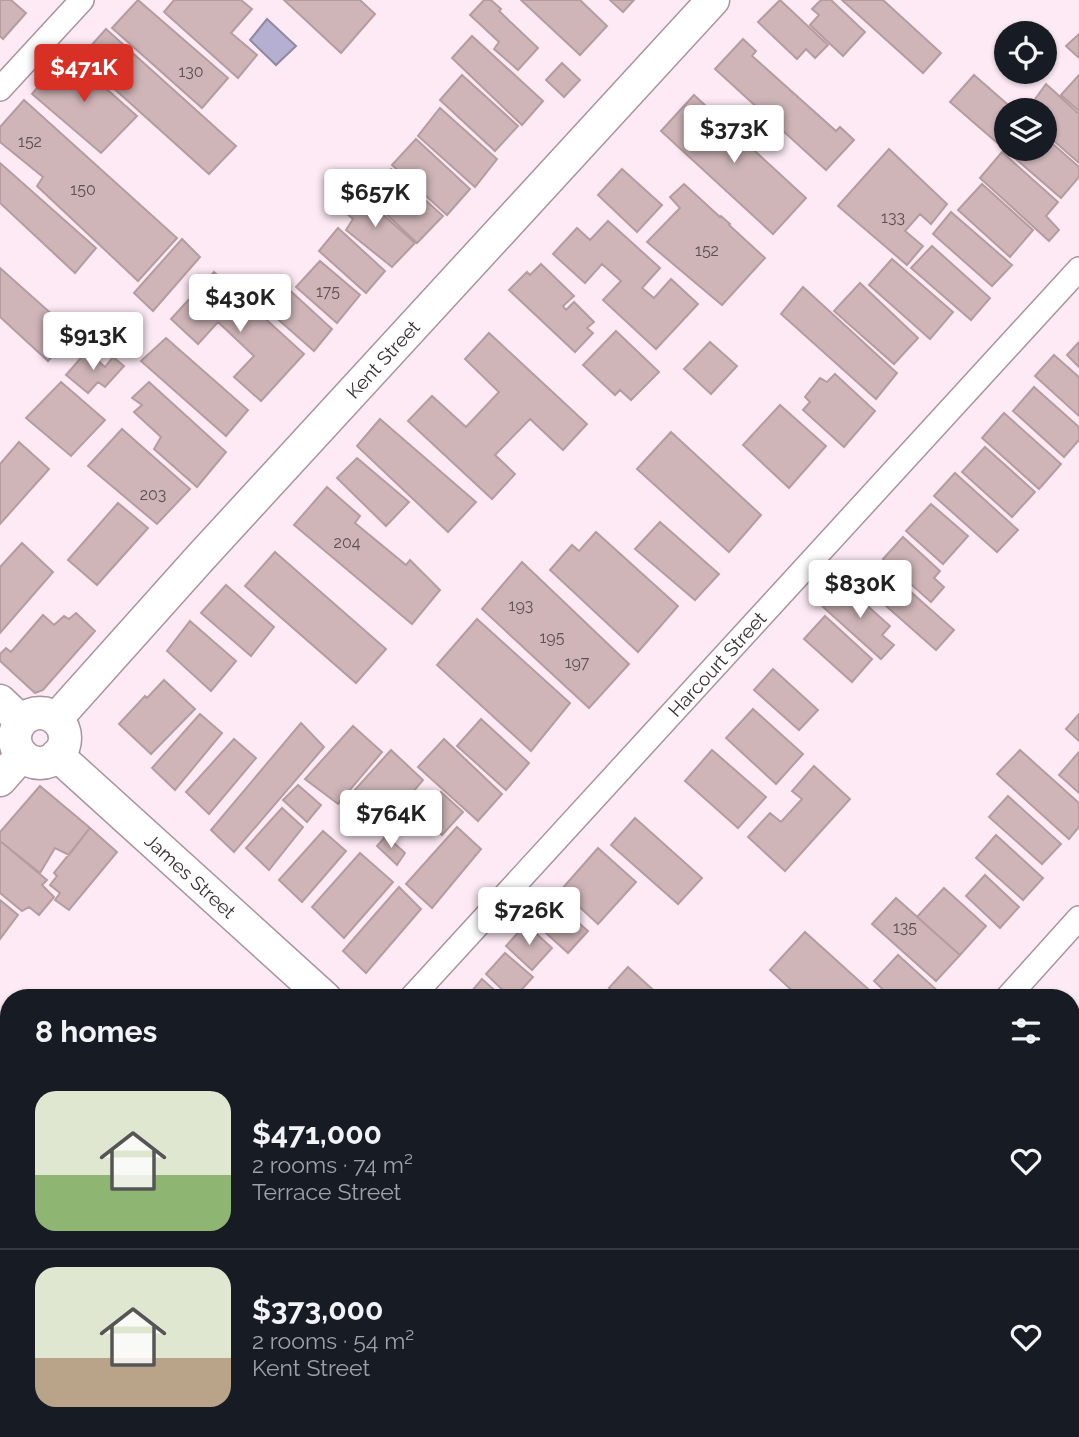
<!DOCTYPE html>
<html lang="en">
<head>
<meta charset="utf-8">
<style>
  body { margin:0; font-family:Raleway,sans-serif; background:#20242c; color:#f1f3f6; height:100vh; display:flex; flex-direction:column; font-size:26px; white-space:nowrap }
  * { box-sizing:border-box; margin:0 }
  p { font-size:23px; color:#9ea1a6 }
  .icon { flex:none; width:38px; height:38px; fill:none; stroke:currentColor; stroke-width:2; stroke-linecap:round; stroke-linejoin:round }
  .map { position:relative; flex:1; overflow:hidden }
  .side { position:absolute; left:0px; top:989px; width:1080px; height:450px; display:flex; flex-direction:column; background:#171b24; border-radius:28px 28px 0 0; box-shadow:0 2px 5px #0004 }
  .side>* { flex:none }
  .fabs { position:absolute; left:994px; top:21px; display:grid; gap:14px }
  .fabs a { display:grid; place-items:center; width:63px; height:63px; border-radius:50%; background:#171b24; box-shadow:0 2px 5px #0004; font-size:35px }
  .price { position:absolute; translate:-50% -60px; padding:0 16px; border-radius:7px; background:#fff; color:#222; font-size:23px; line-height:46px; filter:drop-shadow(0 2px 4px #0008) }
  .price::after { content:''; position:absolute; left:50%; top:42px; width:21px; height:16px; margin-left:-10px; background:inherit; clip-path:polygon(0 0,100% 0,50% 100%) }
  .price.current { background:#d93025; color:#fff }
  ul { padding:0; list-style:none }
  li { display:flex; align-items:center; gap:21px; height:175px; padding:0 35px }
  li+li { border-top:2px solid #363941 }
  li span { display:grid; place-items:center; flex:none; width:196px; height:140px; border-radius:21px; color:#555 }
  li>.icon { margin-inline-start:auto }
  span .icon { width:84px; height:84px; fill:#fffc; stroke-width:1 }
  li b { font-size:30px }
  h2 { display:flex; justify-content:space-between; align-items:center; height:84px; padding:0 35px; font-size:30px }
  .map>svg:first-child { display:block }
  .water { fill:#b5afd1; stroke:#8f89a2; stroke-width:2 }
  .building { fill:#cfb5b8; stroke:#b59c9f; stroke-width:2 }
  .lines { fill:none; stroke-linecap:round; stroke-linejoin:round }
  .lane-casing { stroke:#a9949f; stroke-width:14 }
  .street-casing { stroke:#a9949f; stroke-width:26 }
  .secondary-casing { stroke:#a9949f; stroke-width:35 }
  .lane { stroke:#fff; stroke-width:10 }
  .street { stroke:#fff; stroke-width:23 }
  .secondary { stroke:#fff; stroke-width:32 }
  .labels { text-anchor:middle; stroke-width:5; stroke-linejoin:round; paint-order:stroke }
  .number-label { font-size:16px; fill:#5d5054 }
  .street-label { font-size:19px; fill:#372f33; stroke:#fff }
</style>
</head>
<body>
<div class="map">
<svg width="1079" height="1437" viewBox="0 0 1079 1437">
  <rect width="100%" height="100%" fill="#fdeaf4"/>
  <path class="water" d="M267,19L296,46L276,65L250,40Z"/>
  <path class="building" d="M0,0H11L26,13L3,39L0,36Z
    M138,0L228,78L202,108L112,28Z
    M174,0H241L252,9L231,33L257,55L238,78L164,12Z
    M284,0H360L375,14L341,53Z
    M484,0H491L501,9L499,11L538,48L518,70L494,49L499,42L470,15Z
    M521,0H580L607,26L580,55Z
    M610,0H634L623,12Z
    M780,0L828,45L815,58L806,49L797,59L758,22Z
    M821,0H831L865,32L843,56L810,25L819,15L812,9Z
    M842,0H883L941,53L923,73Z
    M106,29L236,146L209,174L80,58Z
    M1079,34V58L1066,46Z
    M472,36L543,101L522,125L452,58Z
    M743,39L756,51L752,56L836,131L840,127L854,140L826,170L715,69Z
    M66,53L137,116L101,153L32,94Z
    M562,63L580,80L564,97L546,80Z
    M462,75L518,126L495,151L440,100Z
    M974,75L1014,110H1006V149H1045V137L1079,167V177L1061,198L950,102Z
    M1079,75V111L1061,95Z
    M1046,84L1079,114V163L1045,133V122L1050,118L1045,110L1033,102Z
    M694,95L806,198L773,234L661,131Z
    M24,100L177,238L138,281L37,186L43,177L0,142V127Z
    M440,108L497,159L475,187L418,136Z
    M416,139L470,189L447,215L392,165Z
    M889,149L947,204L931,224L920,214L905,231L923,246L907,265L838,206Z
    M1002,152L1058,202L1046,216L1059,230L1049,241L980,178Z
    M0,163L96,248L75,273L0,203Z
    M391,169L443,216L417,243L365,194Z
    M622,169L662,205L637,232L598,195Z
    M684,184L720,217L721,216L730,224L729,225L765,258L722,305L647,242L680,208L670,197Z
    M982,184L1033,230L1010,257L958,210Z
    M353,188L415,243L392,267L346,230L353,219L337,205Z
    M951,212L1012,265L992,286L933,234Z
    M608,221L660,268L642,288L654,298L671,279L698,304L656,349L603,300L621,281L602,264L585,283L553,254L577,228L590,240Z
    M338,228L385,271L366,293L319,251Z
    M182,239L200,257L153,311L134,293Z
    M932,246L990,298L971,320L911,268Z
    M892,259L953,312L930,339L869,285Z
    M320,261L360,295L337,323L296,287Z
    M541,264L574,296L563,306L566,310L574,302L594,322L587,328L593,333L575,352L509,290L527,272L530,275Z
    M0,268L73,333L48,361L0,317Z
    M214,272L304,354L261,401L234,377L254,356L218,322L198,344L171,319Z
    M860,283L918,338L894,364L834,311Z
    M284,285L332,329L314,351L264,307Z
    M803,287L897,373L876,399L781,314Z
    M616,331L659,372L631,400L620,390L615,395L583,365Z
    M489,333L587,424L563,450L530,419L495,455L515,474L492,499L408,421L432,396L466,427L499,392L465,359Z
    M166,338L248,410L226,436L141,361Z
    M710,342L737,366L711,394L684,369Z
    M1079,342V367L1067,355Z
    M87,351L105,367L113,357L124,366L105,387L98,382L88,393L66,375Z
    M1054,355L1079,377V416L1035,376Z
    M835,374L875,411L844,447L803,410L810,402L805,397L820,378L827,382Z
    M61,382L105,420L71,456L26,418Z
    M149,382L226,452L197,487L154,449L161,437L134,412L142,405L132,398Z
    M1034,387L1079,427V440L1064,457L1013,411Z
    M780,405L826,446L789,488L743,445Z
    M1004,413L1061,464L1039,489L982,438Z
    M380,419L476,502L448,532L357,446Z
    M122,429L190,489L157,524L88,466Z
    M671,432L761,515L729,552L637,469Z
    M19,442L49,469L0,524V464Z
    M985,447L1035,492L1012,517L962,472Z
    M357,458L409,502L386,526L337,478Z
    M955,473L1018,530L997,552L934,496Z
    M327,487L360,516L355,523L406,565L410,560L440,590L412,624L294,525Z
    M118,503L148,528L97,585L68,560Z
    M931,504L968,536L943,564L906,531Z
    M660,522L719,574L695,600L635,549Z
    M596,532L678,606L638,652L550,570L572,545L579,551Z
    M903,537L940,571L934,578L944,587L931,602L883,559Z
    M22,543L53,572L0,633V567Z
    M275,552L386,649L356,683L245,586Z
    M522,562L629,664L589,708L482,609Z
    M878,563L954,630L936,650L860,583Z
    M843,584L890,626L882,635L894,645L881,659L823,607Z
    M226,585L274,627L251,656L201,613Z
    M76,613L95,631L43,690L35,693L0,661V654L6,648L11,652L43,615L54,625L64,616L69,619Z
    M825,616L872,659L852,682L804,639Z
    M477,619L570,703L531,751L437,665Z
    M190,621L236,661L211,691L167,651Z
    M773,669L818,710L799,730L754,690Z
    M164,680L195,709L151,754L119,724L145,696L147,698Z
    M753,709L803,754L776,784L726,738Z
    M200,714L222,733L175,790L152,768Z
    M1079,714V741L1066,729Z
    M481,719L529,763L506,790L457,746Z
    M301,723L324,747L234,852L211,830Z
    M353,726L382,752L338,804L305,779Z
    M234,739L256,758L209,814L186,792Z
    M444,739L502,794L478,821L418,767Z
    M391,750L423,780L379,832L343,803Z
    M712,750L766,797L738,828L685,781Z
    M1020,750L1079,803V827L1069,839L997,774Z
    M1079,752V793L1059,775Z
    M814,766L850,799L785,871L748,837L770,813L781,822L802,799L792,791Z
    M298,785L321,805L307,822L283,800Z
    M40,786L90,828L69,855L55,848L40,873L0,841V832Z
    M441,792L463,812L442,835L421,816Z
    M1008,796L1061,844L1042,864L989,817Z
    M282,808L303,827L269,870L246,848Z
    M635,818L702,878L678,904L611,845Z
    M457,827L481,849L432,908L406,884Z
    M90,828L117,852L69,910L55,900L60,893L50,885L57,876L54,873Z
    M323,831L346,851L302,902L279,880Z
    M996,835L1043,878L1023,900L976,858Z
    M386,836L405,853L397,865L377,846Z
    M0,841L47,880L42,885L54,897L39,915L29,907L22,911L0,893Z
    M598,848L636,882L598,924L561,890Z
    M360,853L393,882L344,938L312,907Z
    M985,875L1019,907L1000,928L966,896Z
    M399,887L421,909L366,973L343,951Z
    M944,888L986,926L960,955L917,917Z
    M896,898L960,955L936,981L872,924Z
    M0,900L18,915L0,939Z
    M554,901L588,931L568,953L535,923Z
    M526,924L552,948L532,970L506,946Z
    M805,932L878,998H800L770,970Z
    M505,953L533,977L514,998H511L486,974Z
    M898,955L940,993L936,998H892L874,981Z
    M628,967L662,998H620L609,988Z
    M482,979L503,998H466Z
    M245,1430H272L265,1437H253Z
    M671,1430H728L721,1437H664Z
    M728,1430H742L750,1437H721Z
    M742,1430H762L768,1435L765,1437H750Z"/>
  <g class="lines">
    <defs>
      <path id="lane" d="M545,1430L552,1437"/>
      <g id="street">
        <path d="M0,89L82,0"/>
        <path id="s1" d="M411,998L1079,269"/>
        <path d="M1007,998L1079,918"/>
        <path d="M16,1437L22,1430"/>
        <path d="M608,1437L615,1430"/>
      </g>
      <g id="secondary">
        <path d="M0,701L21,721"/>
        <circle cx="40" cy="738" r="25"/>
        <path id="s2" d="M56,719L201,557L713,0"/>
        <path id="s3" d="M57,755L325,998"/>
        <path d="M0,780L22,755"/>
        <path d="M800,1430L808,1437"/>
      </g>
    </defs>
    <use href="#lane" class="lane-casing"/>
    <use href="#street" class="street-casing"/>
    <use href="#secondary" class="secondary-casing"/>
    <use href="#lane" class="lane"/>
    <use href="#street" class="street"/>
    <use href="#secondary" class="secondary"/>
  </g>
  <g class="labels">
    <g class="number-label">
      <text x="191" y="77">130</text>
      <text x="30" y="147">152</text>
      <text x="83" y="195">150</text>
      <text x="893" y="223">133</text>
      <text x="707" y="256">152</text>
      <text x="328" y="297">175</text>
      <text x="153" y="500">203</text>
      <text x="347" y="548">204</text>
      <text x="521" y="611">193</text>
      <text x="552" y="643">195</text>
      <text x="577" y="668">197</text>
      <text x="905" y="933">135</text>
    </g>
    <g class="street-label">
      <text dy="7" stroke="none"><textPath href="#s2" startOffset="486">Kent Street</textPath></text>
      <text dy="7" stroke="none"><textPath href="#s1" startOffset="453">Harcourt Street</textPath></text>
      <text dy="7" stroke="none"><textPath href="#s3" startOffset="180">James Street</textPath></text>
    </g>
  </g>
</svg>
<div class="fabs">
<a><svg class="icon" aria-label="locate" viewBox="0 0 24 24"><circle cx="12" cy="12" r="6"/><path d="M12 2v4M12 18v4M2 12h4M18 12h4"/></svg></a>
<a><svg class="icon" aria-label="layers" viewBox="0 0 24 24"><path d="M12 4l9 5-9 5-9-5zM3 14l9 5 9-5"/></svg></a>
</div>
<b class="price current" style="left:84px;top:104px">$471K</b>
<b class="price" style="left:734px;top:165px">$373K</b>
<b class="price" style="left:375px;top:229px">$657K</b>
<b class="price" style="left:240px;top:334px">$430K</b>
<b class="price" style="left:93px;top:372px">$913K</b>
<b class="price" style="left:860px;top:620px">$830K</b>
<b class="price" style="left:391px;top:850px">$764K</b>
<b class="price" style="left:529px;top:947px">$726K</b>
<section class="side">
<h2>8 homes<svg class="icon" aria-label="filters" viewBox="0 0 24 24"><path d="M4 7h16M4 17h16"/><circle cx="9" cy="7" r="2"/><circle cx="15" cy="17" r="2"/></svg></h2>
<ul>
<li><span style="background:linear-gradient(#dfe7d0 60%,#8fb573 0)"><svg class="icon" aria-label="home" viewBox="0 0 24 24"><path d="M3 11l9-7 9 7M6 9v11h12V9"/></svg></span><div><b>$471,000</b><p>2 rooms · 74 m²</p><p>Terrace Street</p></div><svg class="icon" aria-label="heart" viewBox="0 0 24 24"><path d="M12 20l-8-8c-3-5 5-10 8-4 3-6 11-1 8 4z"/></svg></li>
<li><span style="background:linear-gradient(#dfe7d0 65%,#b9a48a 0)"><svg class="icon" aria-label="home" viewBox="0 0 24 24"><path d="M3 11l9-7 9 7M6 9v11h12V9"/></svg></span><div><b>$373,000</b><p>2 rooms · 54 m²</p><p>Kent Street</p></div><svg class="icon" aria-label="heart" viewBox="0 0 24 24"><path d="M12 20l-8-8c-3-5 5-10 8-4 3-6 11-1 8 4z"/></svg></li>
</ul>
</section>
</div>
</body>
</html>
